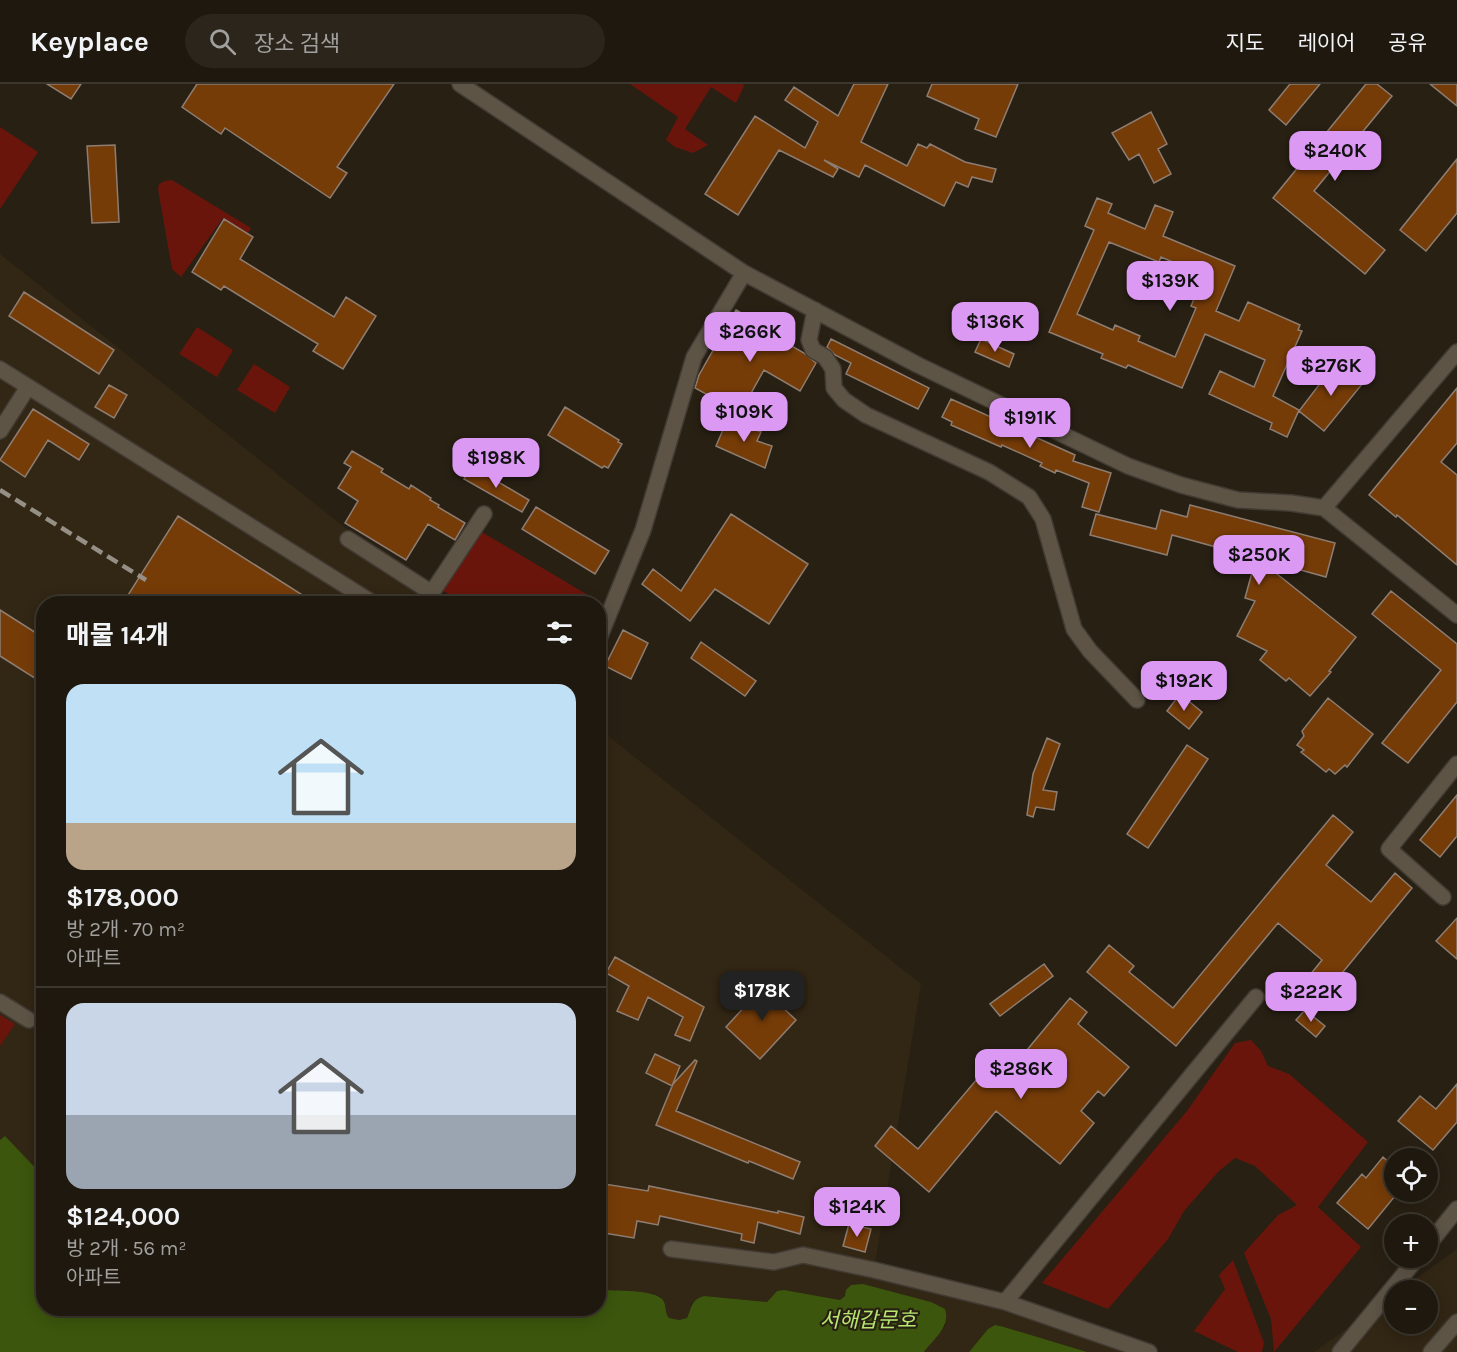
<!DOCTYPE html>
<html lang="ko">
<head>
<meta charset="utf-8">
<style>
  body { margin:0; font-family:Karla,"Noto Sans KR",sans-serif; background:#2b251c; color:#f1f3f6; height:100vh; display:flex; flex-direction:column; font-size:22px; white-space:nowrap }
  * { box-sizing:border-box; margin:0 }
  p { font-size:20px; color:#a1a09e }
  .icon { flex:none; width:33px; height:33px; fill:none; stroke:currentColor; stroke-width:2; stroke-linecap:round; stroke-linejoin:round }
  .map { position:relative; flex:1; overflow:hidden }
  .side { position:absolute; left:36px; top:512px; width:570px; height:720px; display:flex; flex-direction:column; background:#1e180e; border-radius:24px; box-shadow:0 3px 15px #0003,0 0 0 2px #3c372e }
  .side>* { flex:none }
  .fabs { position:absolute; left:1384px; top:1064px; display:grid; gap:12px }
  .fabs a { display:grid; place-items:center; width:54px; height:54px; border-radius:50%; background:#1e180e; box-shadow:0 3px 15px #0003,0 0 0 2px #3c372e; font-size:30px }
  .price { position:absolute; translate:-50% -51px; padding:0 14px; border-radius:12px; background:#dc99f4; color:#111; font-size:20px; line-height:39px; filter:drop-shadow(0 2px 3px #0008) }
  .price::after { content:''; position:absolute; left:50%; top:36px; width:18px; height:14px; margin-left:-9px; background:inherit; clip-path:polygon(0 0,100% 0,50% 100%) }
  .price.active { background:#222; color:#fff }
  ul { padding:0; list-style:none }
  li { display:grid; align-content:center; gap:12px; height:318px; padding:0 30px }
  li+li { border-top:2px solid #3c372e }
  li span { display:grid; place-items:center; height:186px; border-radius:18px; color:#555 }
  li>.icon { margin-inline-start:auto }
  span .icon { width:108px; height:108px; fill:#fffc; stroke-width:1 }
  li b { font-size:26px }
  h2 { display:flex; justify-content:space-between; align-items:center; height:72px; padding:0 30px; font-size:26px }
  header { display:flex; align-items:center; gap:36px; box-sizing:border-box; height:84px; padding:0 30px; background:#1e180e; border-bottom:2px solid #3c372e }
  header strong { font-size:28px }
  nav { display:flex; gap:33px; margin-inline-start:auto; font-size:21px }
  .search { width:420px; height:54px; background:#2b251c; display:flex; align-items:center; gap:15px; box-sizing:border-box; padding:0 21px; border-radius:33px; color:#a1a09e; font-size:22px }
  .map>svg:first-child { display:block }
  .built { fill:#322614 }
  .green { fill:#6a150c }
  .water { fill:#3c560d }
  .building { fill:#763c08; stroke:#8d7d72; stroke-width:1.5; fill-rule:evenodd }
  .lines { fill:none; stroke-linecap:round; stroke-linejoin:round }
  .street-casing { stroke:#423b33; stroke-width:18 }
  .secondary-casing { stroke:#423b33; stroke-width:18 }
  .street { stroke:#5d5446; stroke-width:15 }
  .secondary { stroke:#5d5446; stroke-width:15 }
  .rail { stroke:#958f85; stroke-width:4.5; stroke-dasharray:12 6; stroke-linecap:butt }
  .labels { text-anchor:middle; stroke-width:4.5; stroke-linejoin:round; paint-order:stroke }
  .water-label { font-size:21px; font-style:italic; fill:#b6e670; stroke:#282013 }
</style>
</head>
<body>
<header>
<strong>Keyplace</strong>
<div class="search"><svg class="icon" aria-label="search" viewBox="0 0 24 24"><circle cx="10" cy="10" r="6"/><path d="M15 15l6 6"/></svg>장소 검색</div>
<nav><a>지도</a><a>레이어</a><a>공유</a></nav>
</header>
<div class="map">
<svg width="1457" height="1268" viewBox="0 0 1457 1268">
  <rect width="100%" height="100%" fill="#282013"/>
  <path class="built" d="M0,170L440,519H44V1224L0,1268Z
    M598,644L921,900L873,1192L1158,1268H1087L1004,1243L988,1245L969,1268H924L946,1241L930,1218L863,1200L840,1216L784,1206L777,1207L767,1218L704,1212L692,1219L687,1234L679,1236L669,1234L665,1229V1219L660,1212L651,1209L599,1206Z
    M1457,1165V1268H1314L1395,1210V1239H1428V1206H1400Z"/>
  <path class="green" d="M630,0H743L744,2L736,19L711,3L685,45L708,61L693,69L675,63L666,56L678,33Z
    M0,43L38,68L0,125Z
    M172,96L251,144L248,149L223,134L181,193L172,185L158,105L159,100L165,97Z
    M197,243L233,266L217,293L179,270Z
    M254,280L290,303L275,329L237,306Z
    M480,447L598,517L597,519H452L455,513L443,507Z
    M0,931L15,940L0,962Z
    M1251,956L1261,967L1268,982L1289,990L1368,1058L1318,1123L1361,1163L1274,1268L1271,1235L1244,1169L1278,1131L1297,1121L1255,1082L1235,1074L1219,1087L1184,1127L1168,1155L1108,1225L1042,1199L1187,1027L1235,959Z
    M1233,1176L1264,1259L1262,1268H1238L1194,1247L1225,1205L1219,1191Z"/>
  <path class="water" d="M5,1052L43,1092L44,1224H598L599,1206H600C614,1207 655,1205 663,1216C667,1222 664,1228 669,1234L679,1236L687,1234C692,1223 691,1216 704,1212L767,1218L777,1207L784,1206L840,1216L845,1212L846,1206L851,1201L863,1200L931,1218L945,1225C951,1242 934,1255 924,1268H0V1056Z
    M995,1241L1004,1243L1087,1268H969L988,1245Z"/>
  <path class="building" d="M47,0H81L71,15Z
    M197,0H394L337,83L347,89L330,114L225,44L221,50L182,23Z
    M854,0H888L861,58L907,82L918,60L927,64L930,60L965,78L996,85L992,98L972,93L968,103L956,98L944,122L865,81L859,93L824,76L838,85L833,93L779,66L738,131L705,110L755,32L805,64L818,38L785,16L794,3L838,32Z
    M932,0H1018L996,53L975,45L979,35L927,12Z
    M1290,0H1320L1286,41L1269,26Z
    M1366,0H1377L1392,12L1314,107L1385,166L1365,190L1273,114Z
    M1430,0H1457V22Z
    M1151,28L1167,60L1158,65L1171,90L1154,99L1139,70L1129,76L1112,49Z
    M115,61L119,138L92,139L87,62Z
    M1457,75V129L1426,167L1400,146Z
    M1097,114L1112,120L1108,129L1145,145L1155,121L1173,128L1163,152L1235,182L1216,227L1239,237L1248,218L1300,241L1298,246L1302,247L1273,312L1299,326L1287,353L1270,345L1272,339L1209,310L1220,287L1254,303L1265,276L1205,250L1182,304L1128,281L1126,284L1101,274L1103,270L1049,248L1094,146L1085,142ZM1109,158L1159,178L1161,173L1204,191L1191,222L1196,224L1175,273L1138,257L1140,252L1115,241L1113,246L1077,230Z
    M224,135L253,153L240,175L334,233L346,213L376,232L343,285L313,267L318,260L224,202L221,206L192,188Z
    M24,208L114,266L99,290L9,232Z
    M736,226L778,250L776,253L804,269L816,279L800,307L764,286L740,329L695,304L699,291Z
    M831,255L929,304L918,325L846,290L851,279L835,271L827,263Z
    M981,255L1014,270L1009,283L975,268Z
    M1335,280L1363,299L1324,347L1299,327Z
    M109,301L127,311L114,334L95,323Z
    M1457,304V359L1441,378L1457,391V481L1397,431L1396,433L1369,411Z
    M951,315L1075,371L1073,377L1111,389L1099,428L1082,423L1089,399L1056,386L1055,389L1040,382L1042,379L1002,361L1001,363L951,341L952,338L942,333Z
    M565,323L619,356L618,358L622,360L608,384L604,382L602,384L548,351Z
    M33,325L89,360L79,376L48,356L25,393L0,376Z
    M728,334L761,348L757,357L772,362L765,384L716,362Z
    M352,367L383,385L381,388L409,405L411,401L431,414L430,416L439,421L438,423L465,439L455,456L428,440L406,476L345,439L358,417L338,404L351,383L344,379Z
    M471,382L529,416L522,428L464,395Z
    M1190,421L1335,459L1326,493L1257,474L1356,553L1329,587L1331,588L1310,612L1289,594L1286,597L1260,576L1267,567L1237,552L1255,517L1245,514L1256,474L1172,451L1167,471L1090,451L1096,430L1156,445L1161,426L1187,433Z
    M536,423L609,467L595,490L522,445Z
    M731,430L808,480L769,540L715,505L690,537L642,500L653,485L681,507Z
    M178,432L315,519H123Z
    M1391,507L1457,560V618L1408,679L1382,659L1441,586L1372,530Z
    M0,526L44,554V600L0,572Z
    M623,546L648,559L631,595L605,582Z
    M701,558L756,597L745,612L691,574Z
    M1180,610L1202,628L1189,645L1167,627Z
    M1328,614L1373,650L1347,683L1345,681L1335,690L1329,685L1326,688L1301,668L1304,666L1297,661L1304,652L1302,647Z
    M1047,654L1060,660L1043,706L1057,708L1054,726L1036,723L1033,733L1027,731L1033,690Z
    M1187,661L1208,675L1148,764L1127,750Z
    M1457,711V752L1440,773L1420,756Z
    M1333,731L1353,748L1326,781L1371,818L1395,789L1412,804L1315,922L1297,907L1322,876L1278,839L1176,962L1087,888L1109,861L1134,882L1129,888L1173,924Z
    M1457,834V875L1436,857Z
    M615,873L704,923L690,957L675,951L683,933L648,913L638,936L617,927L629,902L606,889Z
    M1044,880L1053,892L1000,932L990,920Z
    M777,900L788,911L779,920L796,936L760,975L726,943L759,907L764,913Z
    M1070,914L1087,928L1078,940L1129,983L1104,1012L1098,1007L1081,1027L1094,1039L1060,1080L996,1027L929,1108L875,1062L891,1042L918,1065L983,988L998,1001Z
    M1305,926L1325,942L1316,953L1296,936Z
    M655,970L680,982L672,1002L646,989Z
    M695,976L697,977L676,1027L800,1078L793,1095L749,1077L748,1079L656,1041L673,1000Z
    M1457,1000V1038L1433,1066L1398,1037L1420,1012L1436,1025Z
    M1383,1073L1395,1084V1112L1368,1145L1337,1119L1362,1090L1366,1094Z
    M598,1099L648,1107L649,1102L778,1129V1127L804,1133L800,1150L758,1138L754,1159L741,1156L742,1150L660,1132L658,1141L637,1137L634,1154L598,1148Z
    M849,1140L871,1145L865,1168L843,1162Z"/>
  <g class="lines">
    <defs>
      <path id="street" d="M815,226L809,256L813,266L825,273L833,285L834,304L844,316L866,331L989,388L1029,413L1043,435L1074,545L1090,567L1137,616
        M0,285L373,519
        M0,347L28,303
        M1324,424L1457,268
        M348,455L432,509
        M425,519L484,430
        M598,557L643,446L694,273L744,189
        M1443,813L1389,765L1457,680
        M0,918L29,936
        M671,1165L774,1178L803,1171L874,1186L1005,1218L1149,1268
        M1005,1218L1256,913
        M1431,1268L1457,1238"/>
      <path id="secondary" d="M460,0L744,189L918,281L1128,382L1181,401L1238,416L1291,419L1324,424L1457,531
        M1428,1161L1457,1125
        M1340,1268L1418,1173"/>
    </defs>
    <use href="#street" class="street-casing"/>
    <use href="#secondary" class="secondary-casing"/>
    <use href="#street" class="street"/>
    <use href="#secondary" class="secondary"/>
    <path class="rail" d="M0,406L146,496"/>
  </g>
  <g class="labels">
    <g class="water-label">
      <text x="868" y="1243">서해갑문호</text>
    </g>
  </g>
</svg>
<div class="fabs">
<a><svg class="icon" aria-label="locate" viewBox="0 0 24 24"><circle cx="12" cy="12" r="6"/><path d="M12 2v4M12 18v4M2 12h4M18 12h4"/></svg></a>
<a>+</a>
<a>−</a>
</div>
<b class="price" style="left:1335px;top:98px">$240K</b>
<b class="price" style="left:1170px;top:228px">$139K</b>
<b class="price" style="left:995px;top:269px">$136K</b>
<b class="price" style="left:750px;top:279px">$266K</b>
<b class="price" style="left:1331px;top:313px">$276K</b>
<b class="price" style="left:744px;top:359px">$109K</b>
<b class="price" style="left:1030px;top:365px">$191K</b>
<b class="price" style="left:496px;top:405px">$198K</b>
<b class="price" style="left:1259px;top:502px">$250K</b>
<b class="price" style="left:1184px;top:628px">$192K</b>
<b class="price active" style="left:762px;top:938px">$178K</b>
<b class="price" style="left:1311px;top:939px">$222K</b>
<b class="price" style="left:1021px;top:1016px">$286K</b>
<b class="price" style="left:857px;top:1154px">$124K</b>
<section class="side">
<h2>매물 14개<svg class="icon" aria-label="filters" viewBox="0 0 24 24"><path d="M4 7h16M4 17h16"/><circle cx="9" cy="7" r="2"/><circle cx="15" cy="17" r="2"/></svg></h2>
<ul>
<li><span style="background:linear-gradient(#bfe0f5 75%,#b9a48a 0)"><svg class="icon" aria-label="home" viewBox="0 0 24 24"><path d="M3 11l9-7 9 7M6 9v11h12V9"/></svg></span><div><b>$178,000</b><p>방 2개 · 70 m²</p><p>아파트</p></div></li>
<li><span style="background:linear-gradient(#c9d6e8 60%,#9aa5b1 0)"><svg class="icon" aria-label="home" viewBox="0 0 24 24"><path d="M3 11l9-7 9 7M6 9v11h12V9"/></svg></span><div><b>$124,000</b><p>방 2개 · 56 m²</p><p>아파트</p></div></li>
</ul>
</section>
</div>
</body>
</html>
